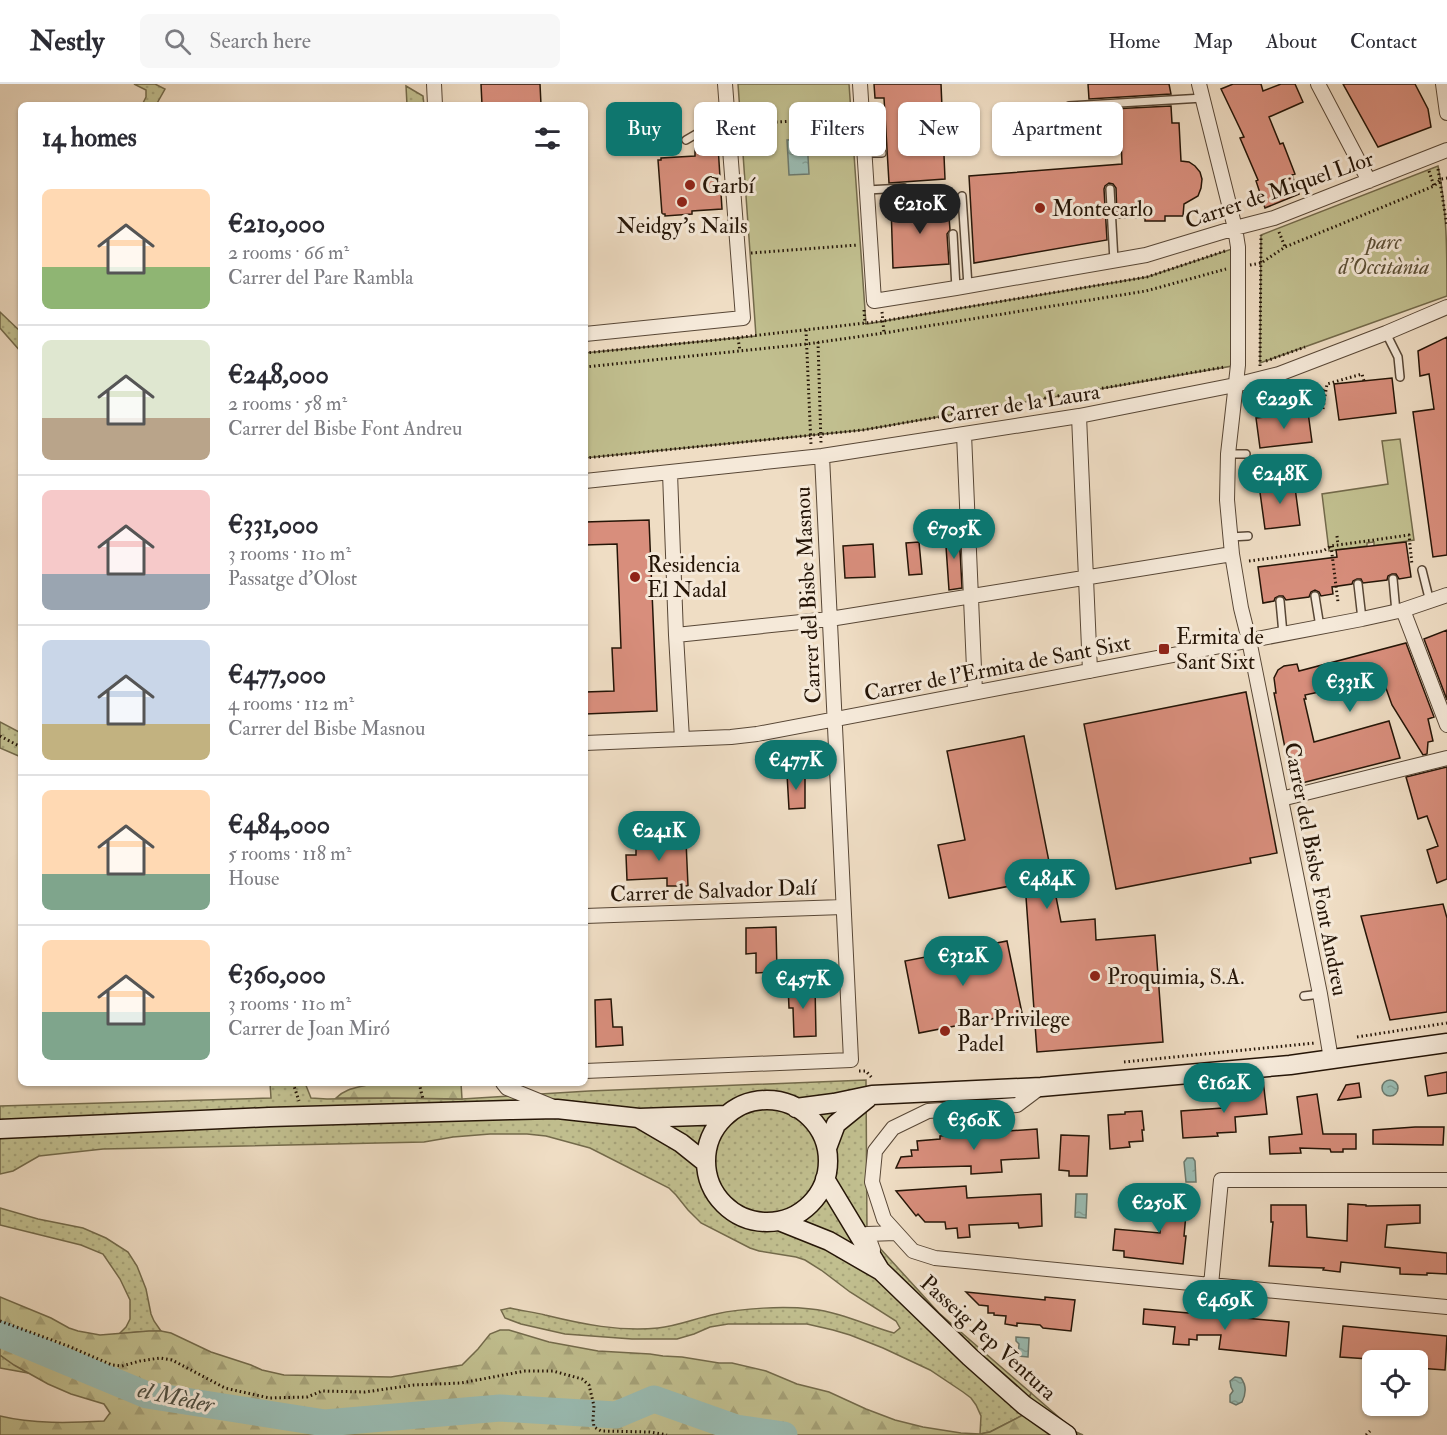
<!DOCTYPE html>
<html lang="en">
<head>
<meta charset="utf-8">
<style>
  body { margin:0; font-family:"IM FELL Double Pica",serif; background:#f7f7f7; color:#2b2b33; height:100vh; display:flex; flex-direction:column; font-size:22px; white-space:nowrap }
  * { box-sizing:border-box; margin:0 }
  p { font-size:20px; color:#7c7c81 }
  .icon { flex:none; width:33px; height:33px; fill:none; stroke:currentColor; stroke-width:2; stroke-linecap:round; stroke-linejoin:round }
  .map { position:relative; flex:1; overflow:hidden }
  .details { position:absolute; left:18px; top:18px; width:570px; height:984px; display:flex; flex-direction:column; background:#fff; border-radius:9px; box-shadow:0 2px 4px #0004 }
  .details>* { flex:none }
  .banner { position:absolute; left:606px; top:18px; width:570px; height:54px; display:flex; gap:12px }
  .controls { position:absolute; left:1362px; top:1266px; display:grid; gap:12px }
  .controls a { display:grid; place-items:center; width:66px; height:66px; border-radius:9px; background:#fff; box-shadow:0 2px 4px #0004; font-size:30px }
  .price { position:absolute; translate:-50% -51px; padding:0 14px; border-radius:21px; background:#0f766e; color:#fff; font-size:20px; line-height:39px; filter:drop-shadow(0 2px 3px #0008) }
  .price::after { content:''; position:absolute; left:50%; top:36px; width:18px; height:14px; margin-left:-9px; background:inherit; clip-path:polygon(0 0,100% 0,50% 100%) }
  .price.current { background:#222; color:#fff }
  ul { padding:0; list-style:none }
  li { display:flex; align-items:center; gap:18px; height:150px; padding:0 24px }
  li+li { border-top:2px solid #e1e1e2 }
  li span { display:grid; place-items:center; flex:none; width:168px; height:120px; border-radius:9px; color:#555 }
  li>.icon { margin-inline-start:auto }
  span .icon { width:72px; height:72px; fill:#fffc; stroke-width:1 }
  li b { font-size:26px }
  h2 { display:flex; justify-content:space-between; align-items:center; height:72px; padding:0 24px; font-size:26px }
  .chip { padding:0 21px; border-radius:9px; background:#fff; box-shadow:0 2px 4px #0004; font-size:21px; line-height:54px }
  .chip.current { background:#0f766e; color:#fff }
  header { display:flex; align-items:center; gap:36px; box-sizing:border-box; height:84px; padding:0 30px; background:#fff; border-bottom:2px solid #e1e1e2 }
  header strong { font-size:28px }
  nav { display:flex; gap:33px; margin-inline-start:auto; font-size:21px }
  .search { width:420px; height:54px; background:#f7f7f7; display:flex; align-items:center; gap:15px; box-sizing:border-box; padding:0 21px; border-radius:9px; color:#7c7c81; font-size:22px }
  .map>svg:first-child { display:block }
  .grass { fill:url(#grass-dots); stroke:#736a4b; stroke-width:1.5 }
  .forest { fill:url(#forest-firs); stroke:#736a4b; stroke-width:1.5 }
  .green { fill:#c1bf8f; stroke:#736a4b; stroke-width:1.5 }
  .water { fill:url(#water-ripples); stroke:#6b796e; stroke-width:1.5 }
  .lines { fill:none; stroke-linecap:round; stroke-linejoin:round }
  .river { stroke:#9abcb3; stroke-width:27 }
  .building { fill:#d88e7c; stroke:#251507; stroke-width:1.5 }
  .lane-casing { stroke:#584736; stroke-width:10 }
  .street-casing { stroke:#584736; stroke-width:16 }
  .secondary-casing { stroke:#251507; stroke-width:21 }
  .path { stroke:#251507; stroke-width:3; stroke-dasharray:1.5 3; stroke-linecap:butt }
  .lane { stroke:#f5e9d9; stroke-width:7 }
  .street { stroke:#f5e9d9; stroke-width:14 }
  .secondary { stroke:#f5e9d9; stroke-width:18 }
  .poi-dot { fill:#8f2418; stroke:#f5e9d9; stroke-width:2 }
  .labels { text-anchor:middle; stroke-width:6; stroke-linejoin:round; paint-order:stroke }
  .poi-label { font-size:22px; fill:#251507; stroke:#f5e9d9; text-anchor:start }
  .street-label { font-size:22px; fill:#251507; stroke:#f5e9d9 }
  .park-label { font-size:22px; font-style:italic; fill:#5c5037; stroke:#f5e9d9 }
  .water-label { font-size:24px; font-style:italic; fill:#4e4f43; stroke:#f5e9d9 }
</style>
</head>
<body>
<header>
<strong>Nestly</strong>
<div class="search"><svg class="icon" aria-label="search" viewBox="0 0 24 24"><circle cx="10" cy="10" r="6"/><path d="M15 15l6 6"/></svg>Search here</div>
<nav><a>Home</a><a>Map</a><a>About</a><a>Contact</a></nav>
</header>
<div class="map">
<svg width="1447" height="1351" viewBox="0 0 1447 1351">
  <defs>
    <pattern id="grass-dots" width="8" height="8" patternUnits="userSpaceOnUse" patternTransform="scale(1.5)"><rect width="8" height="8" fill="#c1bf8f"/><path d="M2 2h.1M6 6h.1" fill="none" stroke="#a6a37a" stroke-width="1.8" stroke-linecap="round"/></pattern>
    <pattern id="forest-firs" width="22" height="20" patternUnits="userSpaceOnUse" patternTransform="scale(1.5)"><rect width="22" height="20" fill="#c1bf8f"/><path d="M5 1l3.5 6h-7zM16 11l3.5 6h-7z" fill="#a6a37a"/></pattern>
    <pattern id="water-ripples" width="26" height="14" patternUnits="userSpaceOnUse" patternTransform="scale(1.5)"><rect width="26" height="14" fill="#9abcb3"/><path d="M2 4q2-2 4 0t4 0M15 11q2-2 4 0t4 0" fill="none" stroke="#85a198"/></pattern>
  </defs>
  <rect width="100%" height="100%" fill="#efddc4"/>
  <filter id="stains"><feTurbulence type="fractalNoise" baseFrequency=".00333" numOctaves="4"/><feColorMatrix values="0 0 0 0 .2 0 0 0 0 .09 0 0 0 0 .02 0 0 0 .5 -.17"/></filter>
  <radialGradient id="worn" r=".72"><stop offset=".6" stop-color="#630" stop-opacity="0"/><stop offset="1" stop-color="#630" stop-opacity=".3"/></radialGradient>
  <path class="grass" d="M134,0H155L165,5L156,21H142L146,13V6Z
    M406,2L423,12L424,21H407Z
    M0,228L21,248V268L0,244Z
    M0,638L21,649V673L0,664Z
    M866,996L867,1150L939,1229L1031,1309L1023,1331L990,1348L980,1350L981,1332L976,1321L971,1314L963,1308L930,1286L883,1264L850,1251L833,1246L807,1240H728L710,1243L694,1250L677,1255H632L565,1250L521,1240L505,1234L501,1226L510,1224C522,1227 534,1228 545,1231C582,1240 620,1248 658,1244C678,1242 696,1234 716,1230C742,1224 784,1222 811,1225C840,1228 866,1241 894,1249L900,1244L896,1237L850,1208L821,1186L805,1176L796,1173L759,1167L750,1164L701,1139L688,1126L676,1111L669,1104L590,1064L546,1052L527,1050H490L453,1053L424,1058L103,1065L39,1072L13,1087L0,1090V1022L271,1014L270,999H305L311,1014L327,1015L395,1014L462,1015L589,1007Z
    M0,1124L38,1135L83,1144L106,1154L128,1168L137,1182L146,1205L151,1230L154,1237L161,1247L138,1248L119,1250L126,1243L130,1235V1216L120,1195L103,1170L81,1161L0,1141Z
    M0,1271L28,1289L0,1284Z"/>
  <path class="forest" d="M373,999H461L462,1015L395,1014H336C347,1003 360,1004 373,999Z
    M0,1213L51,1234L69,1244L78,1247L100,1251L149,1247H161L171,1249L211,1268L251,1281L262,1286L284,1291L391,1293L462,1281L478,1265L490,1250L500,1246H509L549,1258L598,1267L650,1270L663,1272L682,1273L719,1279H732L766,1287L797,1300L829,1308L866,1325L895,1336L923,1343L961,1349L980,1350L990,1348L1023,1331L1031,1309L1076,1348L1083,1351H0V1332C33,1340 70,1339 104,1337L110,1329L104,1320L71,1310L48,1300L14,1281L0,1271Z"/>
  <path class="green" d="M738,0H849L866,240L1147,193L1238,163V281L863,346L585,374V269L756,252Z
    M1438,82C1447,125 1447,168 1447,212L1260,279L1261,151Z
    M1400,355L1414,456L1374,462V458L1367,459V462L1329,467L1322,410L1388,400L1382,357Z"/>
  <path class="water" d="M807,55L809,90L789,91L787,56Z
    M1382 1004a8 8 0 1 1 16 0a8 8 0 1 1-16 0Z
    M1187,1074H1193L1195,1077L1196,1098H1186L1184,1078Z
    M1076,1110H1087L1086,1134L1075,1133Z
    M1016,1253L1029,1254L1028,1273L1018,1272L1019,1260L1016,1257Z
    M1235,1293L1241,1294C1247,1302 1246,1310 1242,1318L1236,1321L1230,1318V1311L1233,1307L1231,1303L1230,1297Z"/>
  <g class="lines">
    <path class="river" d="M0,1250L147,1311L325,1339L500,1324L616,1331L654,1315L736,1344L784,1351"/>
  </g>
  <path class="building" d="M481,0H540L541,21H482Z
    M874,0H941L945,95L889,99L884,14H875Z
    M1088,0H1169L1171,10L1089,15Z
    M1233,0H1261L1263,7L1281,0H1295L1303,18L1269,33L1280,60L1283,59L1295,90L1292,91L1299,110L1265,124L1256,97L1258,96L1240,54L1244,53L1221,5Z
    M1343,0H1415L1428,25L1431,43L1378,63Z
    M1171,22L1172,39H1179L1181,77L1189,78L1195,82L1200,88L1202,95L1201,104L1198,112L1184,120L1183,132H1165V137H1145V134H1117L1116,104L1113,100L1109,99L1105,102L1104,105L1107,156L974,179L969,92L1122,80L1121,55L1055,57L1052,28Z
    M718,62L722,125L692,127V130L665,132V130H662L658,76H661V74L695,72V63Z
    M948,119L950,146L947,150L949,180L893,184L891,122Z
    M1447,253V471L1433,473L1413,328L1434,325L1429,290L1420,292L1418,267Z
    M1392,294L1396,329L1339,336L1334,300Z
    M1308,328L1312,358L1260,364L1256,334Z
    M1294,396L1300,441L1265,445L1259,401Z
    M649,436L657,627L585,630V608L614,607L612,564H621L617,460L585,461V438Z
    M959,447L962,504L949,506L945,448Z
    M919,458L922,490L909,491L906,459Z
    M1406,458L1411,493L1399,495L1396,490H1392L1388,492L1387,496L1363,499L1361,495H1357L1353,497L1352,500L1332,503L1333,510L1321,512L1319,508L1315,506L1311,508L1309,513L1286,516L1283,512H1279L1275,514L1274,517L1263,519L1258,483L1337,473L1336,466Z
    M873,460L875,493L845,494L843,462Z
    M1447,546V616L1424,555Z
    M1406,559L1434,633L1428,635L1433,657L1428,658L1427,670L1423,671L1392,621L1383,596L1356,604L1358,610L1336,616L1333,605L1305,611L1306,615H1304L1314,658L1389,637L1400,674L1294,701V699H1292L1274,609H1276L1274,594L1278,586L1284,582L1297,580L1299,587Z
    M1246,608L1277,769L1250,774L1251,779L1116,805L1084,640Z
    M1024,652L1061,838L1095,835L1096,856L1155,851L1163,958L1037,968L1025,799L949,814L938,761L965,756L947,667Z
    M1447,683V795L1437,799L1427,766L1438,762L1427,732L1418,735L1406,693Z
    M805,689V724L789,725L787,690Z
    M686,757L688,802H667V794L627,796L626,771H636V758Z
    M1443,820L1447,834V928L1390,936L1361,832Z
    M776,843L777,888L756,889V869L746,870V844Z
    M1007,857L1022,929L919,949L905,877Z
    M788,901H815L816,952L794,953L793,924H789Z
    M611,915L613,943H622L623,961L596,963L595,916Z
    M1447,988V1009L1428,1012L1425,992Z
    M1263,996L1267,1030L1235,1033L1236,1048L1217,1049L1218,1052L1183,1054L1181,1027L1223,1024L1221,1005L1233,1004V1011L1254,1009Z
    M1359,999L1361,1013L1338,1016L1346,1001Z
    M1317,1010L1323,1050H1356V1065H1343V1068H1331L1330,1065L1300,1064L1301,1069L1270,1070L1269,1053L1302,1050L1297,1013Z
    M1142,1027L1144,1046H1142L1143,1057L1129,1058L1130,1063L1110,1065L1108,1031L1125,1030V1028Z
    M1444,1043L1443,1061L1373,1060V1046L1415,1043Z
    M1037,1045L1039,1074L1001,1076L1002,1088L971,1090V1082L896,1084L901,1073L912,1072L911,1066H918L917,1057L940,1055V1052Z
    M1061,1051L1089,1052L1087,1092H1069V1087L1059,1086Z
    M966,1102L967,1114L1041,1110L1042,1142L1019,1144L1018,1139L969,1141L970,1153L958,1154L957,1144L946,1145L945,1138H925L918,1130L916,1132L896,1107Z
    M1163,1106L1186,1108L1185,1119H1187L1184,1152H1186L1183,1180L1124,1173V1167L1113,1166L1115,1145L1160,1149Z
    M1348,1120L1366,1121V1122L1420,1121V1139L1387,1141L1385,1163L1447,1169V1190L1427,1189V1191L1400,1190V1184L1341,1178L1340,1188L1323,1186L1324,1184L1269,1182L1273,1138H1271V1121H1306L1307,1153L1347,1157Z
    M966,1208L1045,1216V1213L1075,1216L1071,1247L1043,1244L1040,1241L1017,1239V1242L1005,1240L1006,1232L994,1231V1229H988V1222L979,1221Z
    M1144,1225L1289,1238L1286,1272L1219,1265L1221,1251H1197V1256L1189,1255V1261L1173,1260L1175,1243L1143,1240Z
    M1343,1242L1447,1252L1445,1286L1418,1284L1419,1276H1384L1340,1273Z"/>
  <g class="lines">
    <defs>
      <path id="lane" d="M1069,22L1203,14
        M686,56L727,32
        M865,69H882
        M1110,105L1114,177
        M867,106L904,104
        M962,112L968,202
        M953,150L956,204
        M1386,249L1398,273L1400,293
        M1228,370H1246
        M1230,453L1248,452
        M1422,486L1430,518
        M1393,495L1396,528
        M1358,500L1362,535
        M1315,512L1320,543
        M1280,517L1283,550
        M1304,912L1320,910"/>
      <path id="street" d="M434,0L435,21
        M860,0L874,217L956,204L1146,171L1235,144L1274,134L1447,66
        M1199,0L1235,144L1238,163V281L1228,370L1227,416L1232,470L1241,524L1249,556L1320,910L1331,975
        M1318,0L1369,97
        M1443,0L1447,29
        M585,250L743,234L725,0
        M1079,332L1090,587
        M964,350L975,608
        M670,389L676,551L682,655
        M585,397L822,372L1079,332L1235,301L1279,290L1386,249L1447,223
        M1403,526L1447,641
        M676,551L830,535L1232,470
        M585,659L731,653L757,650L1362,535L1403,526L1447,511
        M1281,715L1447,674
        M585,832L843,823
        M585,987L851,976L822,372
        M503,999L507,1004L556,1024
        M1041,1003L1017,1021L928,1027L893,1044L875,1067L872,1098L884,1135L913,1167L935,1174L1211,1201L1447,1223
        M873,1166L867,1150L896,1149
        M1211,1201L1221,1096H1447"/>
      <path id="secondary" d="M706 1077a61 61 0 1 1 122 0a61 61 0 1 1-122 0Z
        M796,1024L834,1019L872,1011L1041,1003L1290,981L1447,959
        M640,1035L681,1059L706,1079
        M0,1045L269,1033L512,1026L557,1025L639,1034L726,1031
        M827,1064L836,1040L868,1014
        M825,1095L880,1186
        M779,1137L829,1157L881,1187L970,1273L1024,1321L1067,1351"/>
    </defs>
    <use href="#lane" class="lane-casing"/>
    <use href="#street" class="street-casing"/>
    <use href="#secondary" class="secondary-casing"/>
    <path class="path" d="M740,40L850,34
      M1438,85L1447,142
      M1429,87L1434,102
      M1279,148L1285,163
      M751,169L858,161
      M1250,181L1261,179L1285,163L1434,102L1441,95L1447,94
      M864,226L865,240
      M882,228L884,249
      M806,246L811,361
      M738,254L740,267
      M818,258L821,359
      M585,269L716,256L883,237L1147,193L1225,167
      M1266,277L1305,263
      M1260,282L1261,151
      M585,283L807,260L884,249L1146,207L1226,185
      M1282,308L1284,316L1325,312L1327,300L1362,290L1364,297
      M1265,313L1268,333
      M1283,313L1326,306
      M1323,325L1325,312
      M1284,332L1283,323L1295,321L1294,316
      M1280,333L1277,318L1284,316
      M585,374L863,346L1224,283
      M1337,452L1338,461
      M1331,462L1338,518
      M1249,477L1323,467L1331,462L1409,451L1412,481
      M0,652L21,663
      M1357,953L1447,939
      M1124,978L1315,959
      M859,987H866L872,994
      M293,999L299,1017
      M419,999L423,1015
      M545,999L579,1000
      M0,1237L68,1262L112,1281L122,1282L140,1277L160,1274L172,1276L225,1304L269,1314L307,1313L322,1307L365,1308L414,1301L461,1299L525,1287H553L582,1295L589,1301L594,1322L593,1336L594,1343L601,1347L650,1348L667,1351
      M1366,1351L1370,1347"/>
    <use href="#lane" class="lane"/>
    <use href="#street" class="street"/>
    <use href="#secondary" class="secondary"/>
  </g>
  <g class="poi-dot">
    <circle cx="690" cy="101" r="6"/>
    <circle cx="682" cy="118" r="6"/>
    <circle cx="1040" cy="124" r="6"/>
    <circle cx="635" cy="493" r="6"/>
    <rect x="1158" y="559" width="12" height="12" rx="3"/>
    <circle cx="1095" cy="892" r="6"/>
    <circle cx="945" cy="947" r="6"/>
  </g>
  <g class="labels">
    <g class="poi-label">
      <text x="702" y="109">Garbí</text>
      <text x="1052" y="132">Montecarlo</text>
      <text x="682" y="149" text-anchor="middle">Neidgy's Nails</text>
      <text x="647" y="488">Residencia<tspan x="647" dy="25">El Nadal</tspan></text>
      <text x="1176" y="560">Ermita de<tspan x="1176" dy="25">Sant Sixt</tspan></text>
      <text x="1107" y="900">Proquimia, S.A.</text>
      <text x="957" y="942">Bar Privilege<tspan x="957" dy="25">Padel</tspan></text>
    </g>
    <g class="street-label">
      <text transform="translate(1279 105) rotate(-19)" y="8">Carrer de Miquel Llor</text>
      <text transform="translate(1020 319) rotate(-9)" y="8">Carrer de la Laura</text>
      <text transform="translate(807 511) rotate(-93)" y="8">Carrer del Bisbe Masnou</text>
      <text transform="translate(997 583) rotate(-11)" y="8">Carrer de l'Ermita de Sant Sixt</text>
      <text transform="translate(1317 785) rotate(79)" y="8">Carrer del Bisbe Font Andreu</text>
      <text transform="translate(713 806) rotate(-2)" y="8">Carrer de Salvador Dalí</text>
      <text transform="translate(989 1253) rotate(42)" y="8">Passeig Pep Ventura</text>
    </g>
    <g class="park-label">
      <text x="1384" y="165">parc<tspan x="1384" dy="25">d'Occitània</tspan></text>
    </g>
    <g class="water-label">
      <text transform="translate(176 1313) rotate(12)" y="8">el Mèder</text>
    </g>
  </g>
  <rect width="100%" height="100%" filter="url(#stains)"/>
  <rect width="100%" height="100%" fill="url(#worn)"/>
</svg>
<div class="controls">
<a><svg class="icon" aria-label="locate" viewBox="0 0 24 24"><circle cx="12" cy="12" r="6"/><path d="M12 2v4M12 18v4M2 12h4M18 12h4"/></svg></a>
</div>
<b class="price current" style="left:920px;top:151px">€210K</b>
<b class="price" style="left:1284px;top:346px">€229K</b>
<b class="price" style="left:1280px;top:421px">€248K</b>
<b class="price" style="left:954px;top:476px">€705K</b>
<b class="price" style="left:1350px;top:629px">€331K</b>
<b class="price" style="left:796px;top:707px">€477K</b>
<b class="price" style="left:659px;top:778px">€241K</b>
<b class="price" style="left:1047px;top:826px">€484K</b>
<b class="price" style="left:963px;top:903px">€312K</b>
<b class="price" style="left:803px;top:926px">€457K</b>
<b class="price" style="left:1224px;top:1030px">€162K</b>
<b class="price" style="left:974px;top:1067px">€360K</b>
<b class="price" style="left:1159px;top:1150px">€250K</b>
<b class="price" style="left:1225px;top:1247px">€469K</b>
<div class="banner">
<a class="chip current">Buy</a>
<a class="chip">Rent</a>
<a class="chip">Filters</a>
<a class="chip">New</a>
<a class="chip">Apartment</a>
</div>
<section class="details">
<h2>14 homes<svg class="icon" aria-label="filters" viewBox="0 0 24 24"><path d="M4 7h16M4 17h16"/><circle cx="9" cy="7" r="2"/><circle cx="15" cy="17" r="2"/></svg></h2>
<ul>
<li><span style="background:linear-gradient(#ffd9b3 65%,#8fb573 0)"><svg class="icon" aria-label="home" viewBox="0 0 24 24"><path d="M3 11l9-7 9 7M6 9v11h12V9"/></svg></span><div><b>€210,000</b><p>2 rooms · 66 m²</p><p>Carrer del Pare Rambla</p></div></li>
<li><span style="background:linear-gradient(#dfe7d0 65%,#b9a48a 0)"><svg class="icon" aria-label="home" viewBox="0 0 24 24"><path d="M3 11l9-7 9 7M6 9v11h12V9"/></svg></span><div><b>€248,000</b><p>2 rooms · 58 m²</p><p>Carrer del Bisbe Font Andreu</p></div></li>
<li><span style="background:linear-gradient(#f6c9c9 70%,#9aa5b1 0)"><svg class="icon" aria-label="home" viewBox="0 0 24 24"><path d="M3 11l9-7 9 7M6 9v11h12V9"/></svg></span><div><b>€331,000</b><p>3 rooms · 110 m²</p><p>Passatge d'Olost</p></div></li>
<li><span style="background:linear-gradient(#c9d6e8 70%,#c2b280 0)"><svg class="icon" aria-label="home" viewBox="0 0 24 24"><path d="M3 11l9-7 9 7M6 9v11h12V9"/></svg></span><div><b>€477,000</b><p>4 rooms · 112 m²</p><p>Carrer del Bisbe Masnou</p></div></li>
<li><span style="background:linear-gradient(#ffd9b3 70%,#7fa58c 0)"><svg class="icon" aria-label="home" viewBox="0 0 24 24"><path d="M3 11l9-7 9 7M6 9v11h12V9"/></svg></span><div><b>€484,000</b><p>5 rooms · 118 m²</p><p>House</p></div></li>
<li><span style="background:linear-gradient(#ffd9b3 60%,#7fa58c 0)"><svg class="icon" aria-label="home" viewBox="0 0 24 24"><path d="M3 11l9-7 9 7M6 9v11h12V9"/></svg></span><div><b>€360,000</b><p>3 rooms · 110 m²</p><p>Carrer de Joan Miró</p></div></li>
</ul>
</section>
</div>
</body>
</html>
